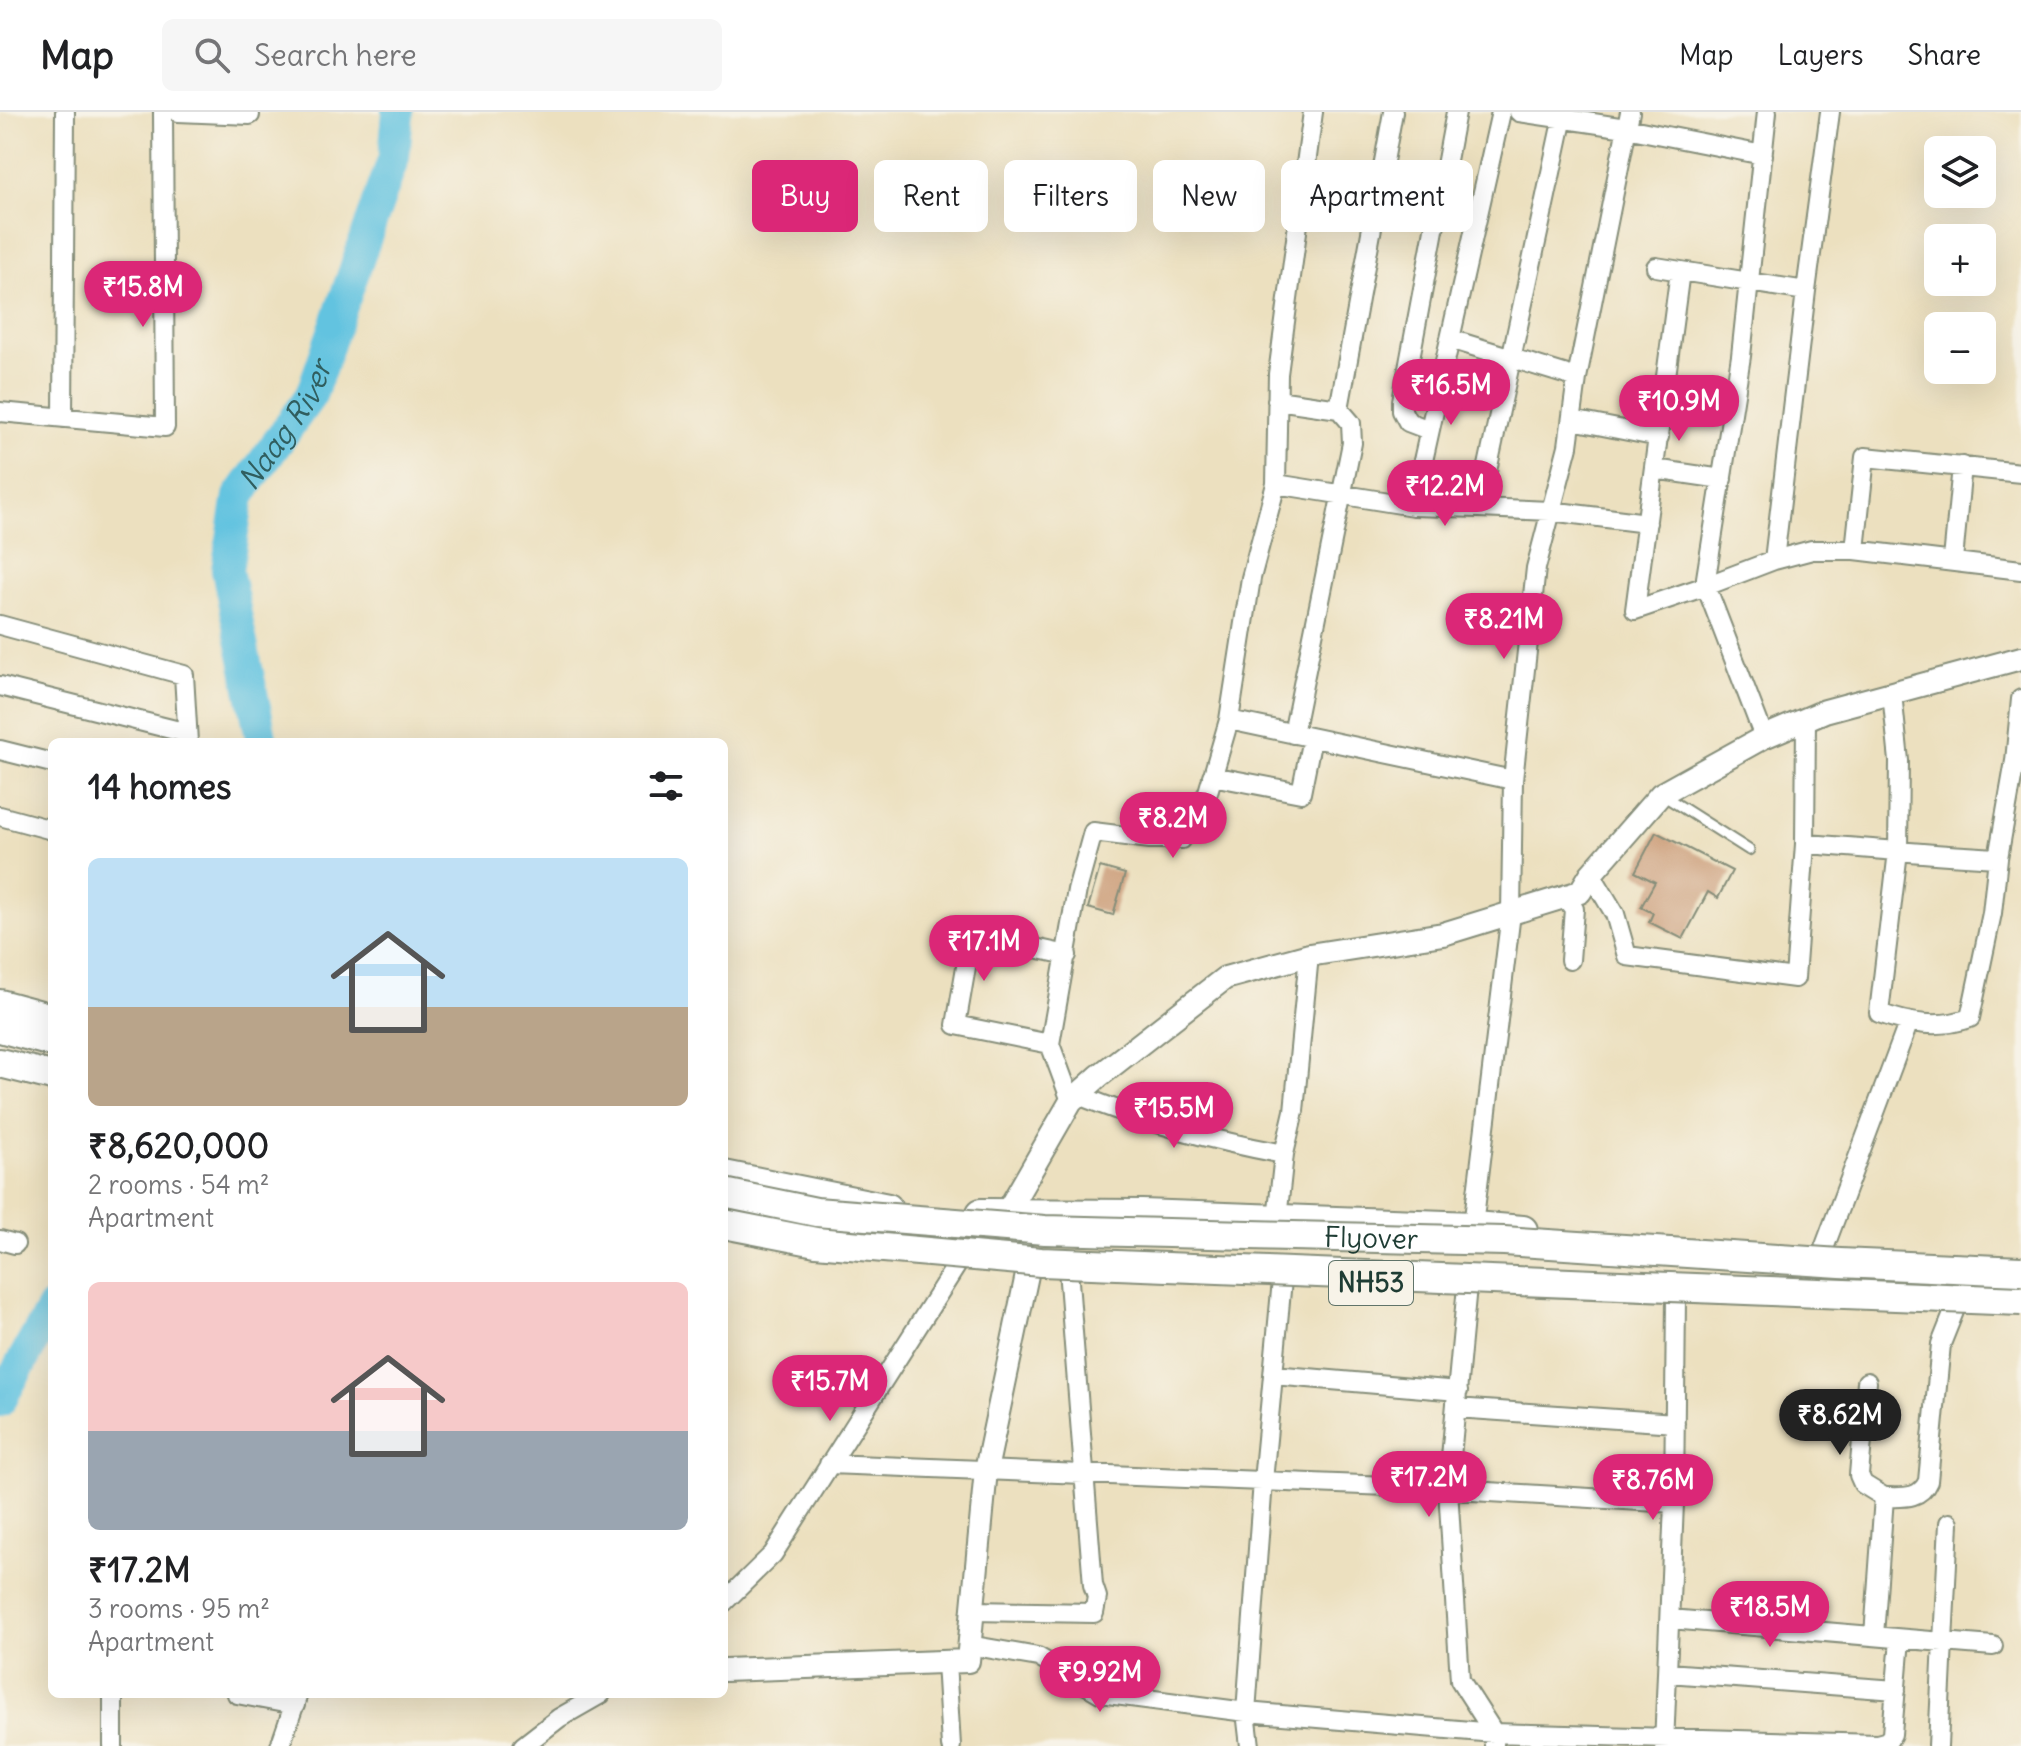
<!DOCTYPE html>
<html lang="en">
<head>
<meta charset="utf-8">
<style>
  body { margin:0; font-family:Delius,sans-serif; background:#f6f6f6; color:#202124; height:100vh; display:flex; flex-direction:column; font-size:30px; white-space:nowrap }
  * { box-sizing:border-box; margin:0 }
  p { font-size:26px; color:#757577 }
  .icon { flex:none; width:44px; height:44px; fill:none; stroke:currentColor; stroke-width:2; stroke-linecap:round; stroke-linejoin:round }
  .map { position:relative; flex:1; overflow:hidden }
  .sheet { position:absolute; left:48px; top:626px; width:680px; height:960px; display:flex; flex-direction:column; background:#fff; border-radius:12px; box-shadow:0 8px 32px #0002 }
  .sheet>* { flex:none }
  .top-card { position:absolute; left:752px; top:48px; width:760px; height:72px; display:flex; gap:16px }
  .tools { position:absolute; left:1924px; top:24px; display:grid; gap:16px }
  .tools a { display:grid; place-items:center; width:72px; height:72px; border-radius:12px; background:#fff; box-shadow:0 8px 32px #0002; font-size:40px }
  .price { position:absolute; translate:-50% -68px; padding:0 18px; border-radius:28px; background:#db2777; color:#fff; font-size:26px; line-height:52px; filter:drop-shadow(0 2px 4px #0008) }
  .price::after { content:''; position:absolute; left:50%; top:48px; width:24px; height:18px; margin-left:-12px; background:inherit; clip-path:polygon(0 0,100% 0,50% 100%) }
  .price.on { background:#222; color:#fff }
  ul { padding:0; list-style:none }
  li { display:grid; align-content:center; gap:16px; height:424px; padding:0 40px }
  li span { display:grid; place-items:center; height:248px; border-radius:12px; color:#555 }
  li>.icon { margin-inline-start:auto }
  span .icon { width:144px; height:144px; fill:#fffc; stroke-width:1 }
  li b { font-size:34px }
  h2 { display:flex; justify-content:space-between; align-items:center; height:96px; padding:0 40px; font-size:34px }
  .tag { padding:0 28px; border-radius:12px; background:#fff; box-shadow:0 8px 32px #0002; font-size:28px; line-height:72px }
  .tag.on { background:#db2777; color:#fff }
  header { display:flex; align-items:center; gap:48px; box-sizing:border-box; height:112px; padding:0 40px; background:#fff; border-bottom:2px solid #e0e0e0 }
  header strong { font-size:38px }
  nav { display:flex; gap:44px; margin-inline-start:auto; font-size:28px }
  .search { width:560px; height:72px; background:#f6f6f6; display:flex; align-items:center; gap:20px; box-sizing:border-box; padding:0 28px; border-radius:12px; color:#757577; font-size:30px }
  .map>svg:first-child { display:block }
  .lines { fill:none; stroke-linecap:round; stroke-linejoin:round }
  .river { stroke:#62c3e0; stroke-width:32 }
  .building { fill:#cda07d }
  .service-casing { stroke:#868e7a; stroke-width:13 }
  .minor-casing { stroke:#868e7a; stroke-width:22 }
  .tertiary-casing { stroke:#868e7a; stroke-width:26 }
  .trunk-casing { stroke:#868e7a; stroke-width:32 }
  .service { stroke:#fff; stroke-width:9 }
  .minor { stroke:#fff; stroke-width:18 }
  .tertiary { stroke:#fff; stroke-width:22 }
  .trunk { stroke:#fff; stroke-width:28 }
  .trunk-bridge-casing { stroke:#868e7a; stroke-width:32; stroke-linecap:butt }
  .trunk-bridge { stroke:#fff; stroke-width:28 }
  .labels { text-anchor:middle; stroke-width:6; stroke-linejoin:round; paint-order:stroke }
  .shield { fill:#f7f3e8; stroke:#60746a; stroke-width:2 }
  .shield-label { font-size:26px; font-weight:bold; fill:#1f3d34 }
  .street-label { font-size:28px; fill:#1f3d34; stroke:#f7f3e8 }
  .water-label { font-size:30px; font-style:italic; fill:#305e5f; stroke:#f7f3e8 }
</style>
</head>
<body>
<header>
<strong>Map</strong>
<div class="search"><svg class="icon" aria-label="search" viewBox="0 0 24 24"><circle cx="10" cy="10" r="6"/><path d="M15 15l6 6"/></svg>Search here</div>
<nav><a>Map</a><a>Layers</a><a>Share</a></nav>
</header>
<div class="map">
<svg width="2021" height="1634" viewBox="0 0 2021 1634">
  <rect width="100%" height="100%" fill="#f7f3e8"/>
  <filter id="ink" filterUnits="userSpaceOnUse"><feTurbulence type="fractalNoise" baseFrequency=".0125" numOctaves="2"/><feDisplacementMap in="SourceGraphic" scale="16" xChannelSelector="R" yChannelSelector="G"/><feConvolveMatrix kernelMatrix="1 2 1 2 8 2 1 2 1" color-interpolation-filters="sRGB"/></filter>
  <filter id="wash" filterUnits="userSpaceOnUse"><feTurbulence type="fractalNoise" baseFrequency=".006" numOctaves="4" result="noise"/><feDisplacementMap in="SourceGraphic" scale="32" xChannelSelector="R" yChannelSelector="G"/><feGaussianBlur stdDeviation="1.8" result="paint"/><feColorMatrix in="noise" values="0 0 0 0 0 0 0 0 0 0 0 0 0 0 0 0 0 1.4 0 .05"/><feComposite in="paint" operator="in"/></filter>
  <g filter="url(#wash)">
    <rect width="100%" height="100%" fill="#ece0bf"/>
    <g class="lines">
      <g class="river">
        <path id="s1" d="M262,630L227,458L239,384L311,283L394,45L398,0"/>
        <path d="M0,1289L52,1196"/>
      </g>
    </g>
    <g id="blocks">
      <path class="building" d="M1656,720L1732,759L1718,786L1708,780L1683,827L1649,810L1653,801L1641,795L1655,770L1635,760Z
        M1100,755L1125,762L1113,803L1088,796Z"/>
    </g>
  </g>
  <g filter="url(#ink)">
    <use href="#blocks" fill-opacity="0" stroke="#868e7a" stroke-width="2"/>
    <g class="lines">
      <defs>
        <path id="service" d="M1661,682L1749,738"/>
        <path id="minor" d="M178,0L250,3
          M1501,0L1450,227L1577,266
          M1519,0L1626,16L1763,43
          M1564,0L1479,396L1550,399L1647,411
          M1656,155L1806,179L1774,448L1812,438H1855L2021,458
          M1680,159L1635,498L1706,474L1774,448
          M1806,179L1830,0
          M1277,288L1339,297L1351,311L1352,331L1293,622
          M1339,297L1393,0
          M0,300L165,315L163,0
          M63,306L65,0
          M1572,308L1659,325
          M1429,318L1408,310L1402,299V289L1456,0
          M1654,357L1722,367
          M1276,372L1413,394L1479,396
          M1413,394L1450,227
          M1855,438L1865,345L2021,361
          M1953,448L1962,354
          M0,513L184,563L188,630
          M0,574L187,621
          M1229,608L1513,668
          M1764,625L1706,474V466L1741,244L1767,0
          M0,638L52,651
          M1212,664L1301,681L1312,626
          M0,704L52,718
          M1805,732L1806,607
          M1998,746L2015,649L2021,587
          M1591,762L1615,802L1627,844L1795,866L1805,732C1870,736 1933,743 1998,746L1992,801L1970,906C1939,917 1909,912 1879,901L1898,739L1899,649L1892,581
          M1565,785L1574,797L1570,848
          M1050,932L956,913L966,855L965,821L1067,843
          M1078,983C1145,1010 1213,1029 1284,1042
          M1071,989L1050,932L1077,778L1093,720L1150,727H1181L1208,680L1229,608L1251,466L1276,372L1278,262L1313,0
          M1277,1107L1284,1042L1294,999L1309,843
          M1473,1114L1511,801L1513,668L1536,456L1568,334L1577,266L1630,0
          M0,1128L15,1132
          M1823,1139L1908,912
          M1282,1168L1263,1369L1246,1600L1494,1621L1877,1632L1888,1629L1892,1622L1900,1527
          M1467,1174L1448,1377L1460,1568L1494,1621V1634
          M1273,1263L1458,1279
          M1867,1270L1859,1363L1863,1372L1884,1385
          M1456,1296L1675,1311
          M829,1352L1388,1374L1674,1391
          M1949,1411L1943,1530L1993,1534
          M724,1490L773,1442L958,1151
          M973,1499L1094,1501L1097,1485L1093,1473L1068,1157
          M1670,1507L1943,1530L1938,1634
          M1874,1524L1884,1385C1902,1385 1920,1388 1928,1369L1941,1232L1957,1192
          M969,1533L1038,1545L1100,1581L1246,1600L1250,1634
          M946,1550L951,1634
          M1668,1561L1896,1578
          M113,1582V1634
          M237,1582L295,1593
          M280,1634L297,1585
          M523,1634L559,1606L601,1582
          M1664,1634L1674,1391L1676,1186"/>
        <path id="tertiary" d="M724,1558L968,1549L986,1358L1028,1158L1006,1102L1071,989L1099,964L1225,866L1309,843L1443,822L1580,780L1591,762L1661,682L1764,625L1825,599L2021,546"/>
        <path id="trunk" d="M0,892L52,906
          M0,916L52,930
          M0,951L52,964
          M724,1063L888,1096
          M981,1101L1142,1102L1473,1114L1523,1118"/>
      </defs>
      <use href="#service" class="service-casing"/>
      <use href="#minor" class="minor-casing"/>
      <use href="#tertiary" class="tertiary-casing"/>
      <use href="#trunk" class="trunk-casing"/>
      <use href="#service" class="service"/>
      <use href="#minor" class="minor"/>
      <use href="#tertiary" class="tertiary"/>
      <use href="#trunk" class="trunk"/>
      <defs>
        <g id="trunk-bridge">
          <path id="s2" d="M724,1081L816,1100L1045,1118L1504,1129L1840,1151L2021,1159"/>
          <path d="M724,1112L816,1130L1041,1150L2021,1189"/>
        </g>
      </defs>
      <use href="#trunk-bridge" class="trunk-bridge-casing"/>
      <use href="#trunk-bridge" class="trunk-bridge"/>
    </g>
  </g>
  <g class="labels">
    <rect class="shield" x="1329" y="1149" width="84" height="44" rx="6"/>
    <g class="shield-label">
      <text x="1371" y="1180">NH53</text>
    </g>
    <g class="street-label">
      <text dy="10" stroke="none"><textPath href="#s2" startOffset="650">Flyover</textPath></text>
    </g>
    <g class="water-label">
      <text dy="10" stroke="none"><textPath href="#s1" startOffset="336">Naag River</textPath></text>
    </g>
  </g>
</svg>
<div class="tools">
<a><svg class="icon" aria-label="layers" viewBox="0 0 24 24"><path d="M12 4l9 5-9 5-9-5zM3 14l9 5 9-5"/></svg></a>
<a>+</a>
<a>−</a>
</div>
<b class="price" style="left:143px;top:217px">₹15.8M</b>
<b class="price" style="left:1451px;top:315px">₹16.5M</b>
<b class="price" style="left:1679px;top:331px">₹10.9M</b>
<b class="price" style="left:1445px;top:416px">₹12.2M</b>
<b class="price" style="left:1504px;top:549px">₹8.21M</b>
<b class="price" style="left:1173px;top:748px">₹8.2M</b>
<b class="price" style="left:984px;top:871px">₹17.1M</b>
<b class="price" style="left:1174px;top:1038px">₹15.5M</b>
<b class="price" style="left:830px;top:1311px">₹15.7M</b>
<b class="price on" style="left:1840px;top:1345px">₹8.62M</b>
<b class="price" style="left:1429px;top:1407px">₹17.2M</b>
<b class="price" style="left:1653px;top:1410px">₹8.76M</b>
<b class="price" style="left:1770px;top:1537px">₹18.5M</b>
<b class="price" style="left:1100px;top:1602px">₹9.92M</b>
<div class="top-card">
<a class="tag on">Buy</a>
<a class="tag">Rent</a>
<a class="tag">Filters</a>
<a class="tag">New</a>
<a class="tag">Apartment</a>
</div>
<section class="sheet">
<h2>14 homes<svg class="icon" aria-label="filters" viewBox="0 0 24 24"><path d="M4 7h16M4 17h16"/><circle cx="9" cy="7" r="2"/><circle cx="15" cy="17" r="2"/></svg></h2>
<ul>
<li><span style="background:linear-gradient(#bfe0f5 60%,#b9a48a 0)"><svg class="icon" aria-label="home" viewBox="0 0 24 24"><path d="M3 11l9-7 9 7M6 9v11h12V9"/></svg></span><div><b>₹8,620,000</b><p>2 rooms · 54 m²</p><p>Apartment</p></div></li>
<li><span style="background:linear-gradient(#f6c9c9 60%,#9aa5b1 0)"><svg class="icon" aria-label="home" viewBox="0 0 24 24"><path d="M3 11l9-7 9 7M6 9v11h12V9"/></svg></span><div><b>₹17.2M</b><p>3 rooms · 95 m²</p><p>Apartment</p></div></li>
</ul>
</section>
</div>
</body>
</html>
